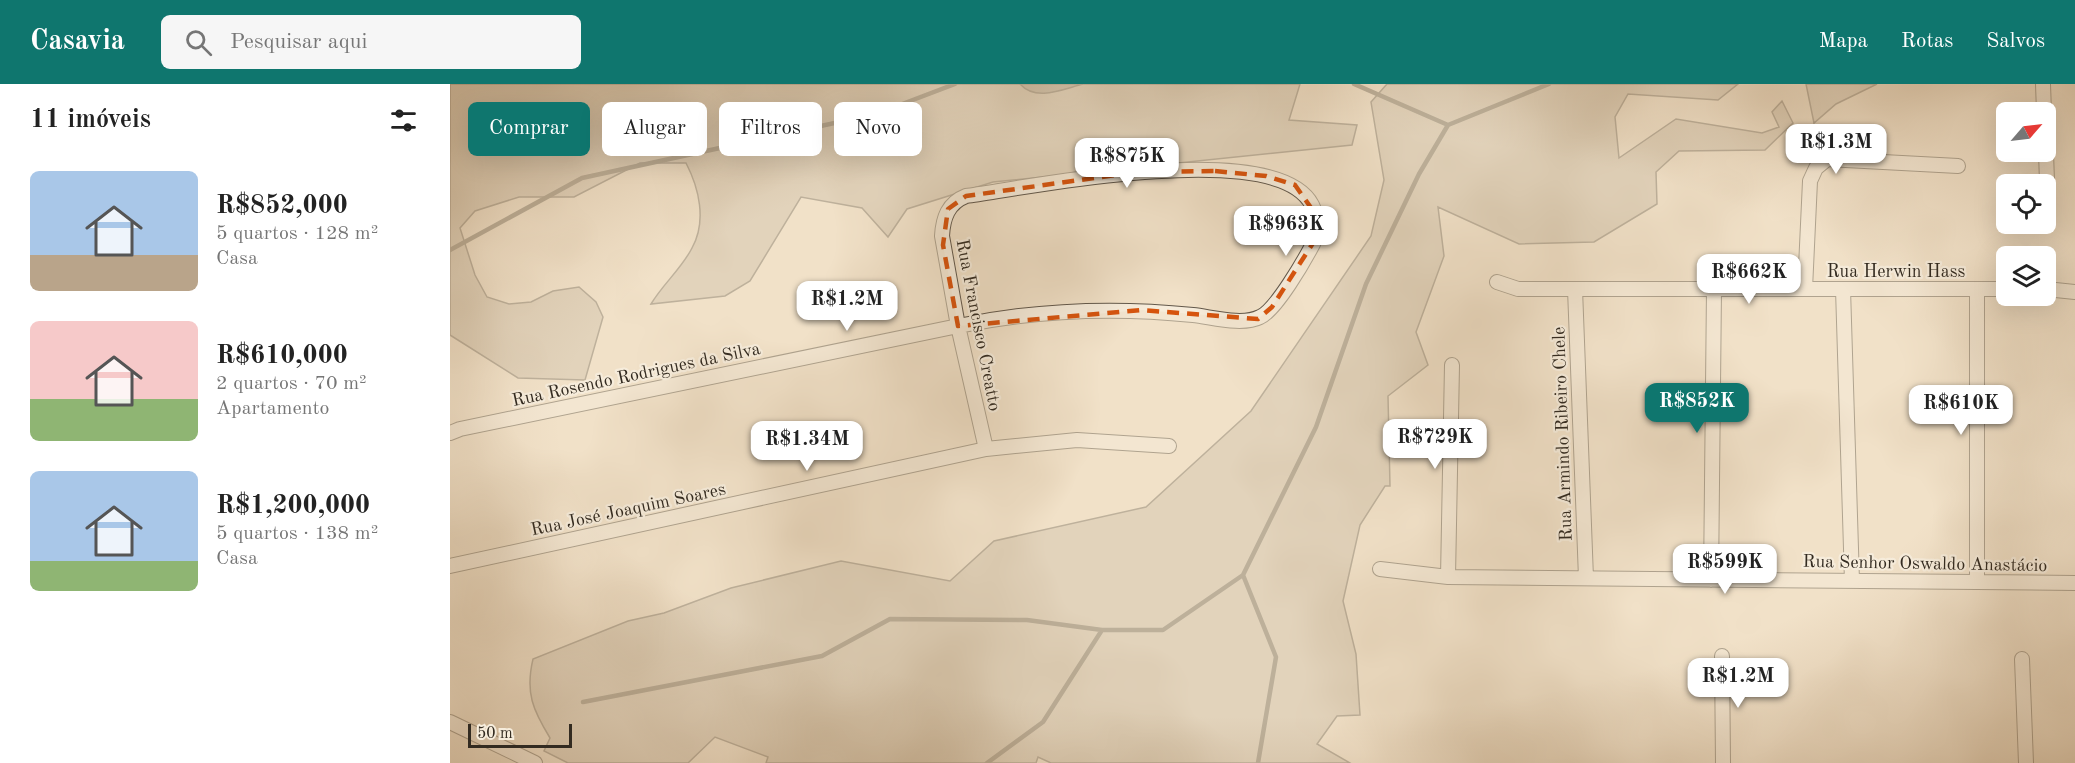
<!DOCTYPE html>
<html lang="pt">
<head>
<meta charset="utf-8">
<style>
  body { margin:0; font-family:"Old Standard TT",serif; background:#f6f6f6; color:#222; height:100vh; display:flex; flex-direction:column; font-size:22px; white-space:nowrap }
  * { box-sizing:border-box; margin:0 }
  p { font-size:20px; color:#767676 }
  .icon { flex:none; width:33px; height:33px; fill:none; stroke:currentColor; stroke-width:2; stroke-linecap:round; stroke-linejoin:round }
  .map { position:relative; flex:1; overflow:hidden }
  .side { display:flex; flex-direction:column; background:#fff; width:450px }
  .side>* { flex:none }
  .banner { position:absolute; left:18px; top:18px; width:570px; height:54px; display:flex; gap:12px }
  .needle { width:39px; rotate:62deg }
  .fabs { position:absolute; left:1546px; top:18px; display:grid; gap:12px }
  .fabs a { display:grid; place-items:center; width:60px; height:60px; border-radius:9px; background:#fff; box-shadow:0 6px 24px #0002; font-size:30px }
  .scale { position:absolute; left:18px; bottom:15px; width:104px; box-sizing:border-box; padding-left:6px; border:3px solid #332b21; border-top:0; font-size:16px; line-height:21px; white-space:nowrap; color:#332b21; -webkit-text-stroke:4px #f6ecdb; paint-order:stroke }
  .price { position:absolute; translate:-50% -51px; padding:0 14px; border-radius:12px; background:#fff; color:#222; font-size:20px; line-height:39px; filter:drop-shadow(0 2px 3px #0008) }
  .price::after { content:''; position:absolute; left:50%; top:36px; width:18px; height:14px; margin-left:-9px; background:inherit; clip-path:polygon(0 0,100% 0,50% 100%) }
  .price.selected { background:#0f766e; color:#fff }
  ul { padding:0; list-style:none }
  li { display:flex; align-items:center; gap:18px; height:150px; padding:0 30px }
  li span { display:grid; place-items:center; flex:none; width:168px; height:120px; border-radius:9px; color:#555 }
  li>.icon { margin-inline-start:auto }
  span .icon { width:72px; height:72px; fill:#fffc; stroke-width:1 }
  li b { font-size:26px }
  h2 { display:flex; justify-content:space-between; align-items:center; height:72px; padding:0 30px; font-size:26px }
  .pill { padding:0 21px; border-radius:9px; background:#fff; box-shadow:0 6px 24px #0002; font-size:21px; line-height:54px }
  .pill.selected { background:#0f766e; color:#fff }
  header { display:flex; align-items:center; gap:36px; box-sizing:border-box; height:84px; padding:0 30px; background:#0f766e; color:#fff }
  header strong { font-size:28px }
  nav { display:flex; gap:33px; margin-inline-start:auto; font-size:21px }
  .search { width:420px; height:54px; background:#f6f6f6; display:flex; align-items:center; gap:15px; box-sizing:border-box; padding:0 21px; border-radius:9px; color:#767676; font-size:22px }
  main { display:flex; flex:1; min-height:0 }
  .map>svg:first-child { display:block }
  .green { fill:#d1c2ac; stroke:#827666; stroke-width:1.5 }
  .water { fill:#b0a38f; stroke:#7e7363; stroke-width:1.5 }
  .lines { fill:none; stroke-linecap:round; stroke-linejoin:round }
  .stream { stroke:#7e7363; stroke-width:4.5 }
  .street-casing { stroke:#62584b; stroke-width:16 }
  .street { stroke:#f6ecdb; stroke-width:14 }
  .marked { fill:none; stroke:#d6540e; stroke-width:4.5; stroke-dasharray:12 8; stroke-linejoin:round }
  .labels { text-anchor:middle; stroke-width:4.5; stroke-linejoin:round; paint-order:stroke }
  .street-label { font-size:18px; fill:#332b21; stroke:#f6ecdb }
</style>
</head>
<body>
<header>
<strong>Casavia</strong>
<div class="search"><svg class="icon" aria-label="search" viewBox="0 0 24 24"><circle cx="10" cy="10" r="6"/><path d="M15 15l6 6"/></svg>Pesquisar aqui</div>
<nav><a>Mapa</a><a>Rotas</a><a>Salvos</a></nav>
</header>
<main>
<section class="side">
<h2>11 imóveis<svg class="icon" aria-label="filters" viewBox="0 0 24 24"><path d="M4 7h16M4 17h16"/><circle cx="9" cy="7" r="2"/><circle cx="15" cy="17" r="2"/></svg></h2>
<ul>
<li><span style="background:linear-gradient(#a9c7e8 70%,#b9a48a 0)"><svg class="icon" aria-label="home" viewBox="0 0 24 24"><path d="M3 11l9-7 9 7M6 9v11h12V9"/></svg></span><div><b>R$852,000</b><p>5 quartos · 128 m²</p><p>Casa</p></div></li>
<li><span style="background:linear-gradient(#f6c9c9 65%,#8fb573 0)"><svg class="icon" aria-label="home" viewBox="0 0 24 24"><path d="M3 11l9-7 9 7M6 9v11h12V9"/></svg></span><div><b>R$610,000</b><p>2 quartos · 70 m²</p><p>Apartamento</p></div></li>
<li><span style="background:linear-gradient(#a9c7e8 75%,#8fb573 0)"><svg class="icon" aria-label="home" viewBox="0 0 24 24"><path d="M3 11l9-7 9 7M6 9v11h12V9"/></svg></span><div><b>R$1,200,000</b><p>5 quartos · 138 m²</p><p>Casa</p></div></li>
</ul>
</section>
<div class="map">
<svg width="1625" height="679" viewBox="0 0 1625 679">
  <rect width="100%" height="100%" fill="#f1e1c8"/>
  <filter id="stains"><feTurbulence type="fractalNoise" baseFrequency=".00333" numOctaves="4"/><feColorMatrix values="0 0 0 0 .2 0 0 0 0 .09 0 0 0 0 .02 0 0 0 .5 -.17"/></filter>
  <radialGradient id="worn" r=".72"><stop offset=".6" stop-color="#630" stop-opacity="0"/><stop offset="1" stop-color="#630" stop-opacity=".3"/></radialGradient>
  <path class="green" d="M0,0H850L839,36L907,41L902,61L543,98L457,125L438,153L412,124L351,113L300,197L275,212L201,220C213,200 232,184 242,164C257,137 249,104 236,79H190L124,113H69L25,127L10,144L25,191L37,213L59,220L81,218L103,207L129,203L146,218L153,233L135,296L68,294L0,251Z
    M937,0H1288L1268,16L1178,10L1165,33L1169,74L1226,35L1312,49L1329,43L1322,28L1332,17L1343,39L1315,66L1229,67L1206,88L1207,120L1144,158L1069,160L988,123L994,172L966,248L978,281L938,312L940,402H935L910,441L893,517L906,570L910,631L887,632L867,660L900,679H601L588,673L586,679H316L318,673L265,653L238,679H118L94,667L100,654C83,626 75,609 83,575L178,537L214,529L281,504L391,477L500,497L544,457L696,423L801,327L921,152L934,96L921,18Z
    M1356,0H1427L1386,20L1364,39Z"/>
  <path class="water" d="M570,0H633C613,5 586,18 570,0Z"/>
  <g class="lines">
    <path class="stream" d="M904,0L998,41L1099,0
      M0,166L132,94L426,30L505,0
      M793,491L826,573L808,679
      M133,618L372,572L440,535L577,536L652,546H713L793,491L866,343L916,200L969,90L998,41
      M537,679L593,638L652,546"/>
    <defs>
      <path id="street" d="M1593,0L1594,28
        M1596,68L1597,98
        M1047,198L1068,205H1557
        M1125,205L1136,494
        M1355,205L1360,97L1366,84L1377,75L1508,82
        M1393,205L1402,497
        M1527,205V498
        M1596,205L1625,208
        M0,349L10,345L508,242C585,226 665,223 743,231C762,233 792,242 810,233C826,226 854,177 863,160C869,148 868,133 862,121C827,53 581,103 516,112C498,119 493,134 492,152L508,242L536,365
        M0,482L536,365L627,356L719,362
        M930,485L998,493L1625,499
        M998,493L1002,281
        M1261,496L1264,205
        M1272,572L1273,679
        M1572,575L1576,679
        M0,638L85,679"/>
    </defs>
    <use href="#street" class="street-casing"/>
    <use href="#street" class="street"/>
  </g>
  <path d="M0 0H1625V679H0ZM765,87L816,92L845,101L866,131L863,159L822,223L808,235L691,226L508,242L493,161L498,125L516,112L687,88Z" fill="#f1e1c8" fill-opacity=".55" fill-rule="evenodd"/>
  <path class="marked" d="M765,87L816,92L845,101L866,131L863,159L822,223L808,235L691,226L508,242L493,161L498,125L516,112L687,88Z"/>
  <g class="labels">
    <g class="street-label">
      <text x="1446" y="193">Rua Herwin Hass</text>
      <text transform="translate(529 241) rotate(79)" y="6">Rua Francisco Creatto</text>
      <text transform="translate(186 290) rotate(-12)" y="6">Rua Rosendo Rodrigues da Silva</text>
      <text transform="translate(1112 350) rotate(-92)" y="6">Rua Armindo Ribeiro Chele</text>
      <text transform="translate(178 425) rotate(-12)" y="6">Rua José Joaquim Soares</text>
      <text transform="translate(1475 479) rotate(1)" y="6">Rua Senhor Oswaldo Anastácio</text>
    </g>
  </g>
  <rect width="100%" height="100%" filter="url(#stains)"/>
  <rect width="100%" height="100%" fill="url(#worn)"/>
</svg>
<div class="fabs">
<a><svg class="needle" viewBox="-14 -14 28 28"><path d="M0-13l5 13h-10z" fill="#e53935"/><path d="M0 13l5-13h-10z" fill="#767676"/></svg></a>
<a><svg class="icon" aria-label="locate" viewBox="0 0 24 24"><circle cx="12" cy="12" r="6"/><path d="M12 2v4M12 18v4M2 12h4M18 12h4"/></svg></a>
<a><svg class="icon" aria-label="layers" viewBox="0 0 24 24"><path d="M12 4l9 5-9 5-9-5zM3 14l9 5 9-5"/></svg></a>
</div>
<div class="scale">50 m</div>
<b class="price" style="left:1386px;top:91px">R$1.3M</b>
<b class="price" style="left:677px;top:105px">R$875K</b>
<b class="price" style="left:836px;top:173px">R$963K</b>
<b class="price" style="left:1299px;top:221px">R$662K</b>
<b class="price" style="left:397px;top:248px">R$1.2M</b>
<b class="price selected" style="left:1247px;top:350px">R$852K</b>
<b class="price" style="left:1511px;top:352px">R$610K</b>
<b class="price" style="left:985px;top:386px">R$729K</b>
<b class="price" style="left:357px;top:388px">R$1.34M</b>
<b class="price" style="left:1275px;top:511px">R$599K</b>
<b class="price" style="left:1288px;top:625px">R$1.2M</b>
<div class="banner">
<a class="pill selected">Comprar</a>
<a class="pill">Alugar</a>
<a class="pill">Filtros</a>
<a class="pill">Novo</a>
</div>
</div>
</main>
</body>
</html>
